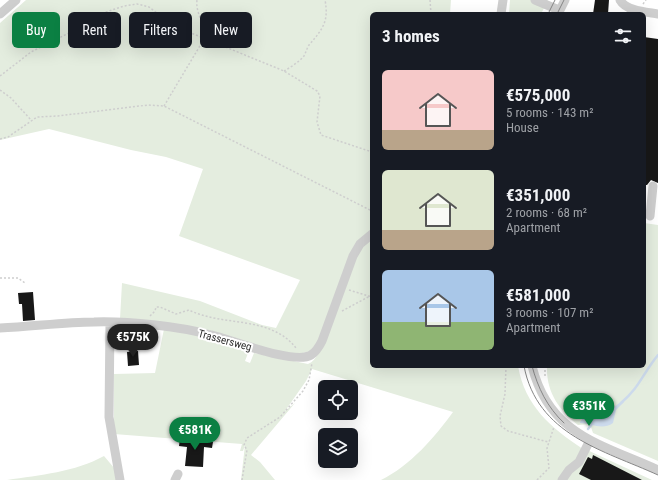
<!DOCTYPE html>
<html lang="en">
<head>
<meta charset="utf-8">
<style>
  body { margin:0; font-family:"Roboto Condensed",sans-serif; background:#242831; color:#f1f3f6; height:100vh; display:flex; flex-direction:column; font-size:15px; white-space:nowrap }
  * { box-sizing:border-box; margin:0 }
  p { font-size:13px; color:#9ea1a6 }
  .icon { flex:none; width:22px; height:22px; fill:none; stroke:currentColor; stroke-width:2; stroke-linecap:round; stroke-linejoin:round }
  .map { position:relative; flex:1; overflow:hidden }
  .sheet { position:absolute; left:370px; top:12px; width:276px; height:356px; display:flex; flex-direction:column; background:#171b24; border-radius:6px; box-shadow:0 4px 16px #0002 }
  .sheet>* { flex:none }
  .banner { position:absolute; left:12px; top:12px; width:298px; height:36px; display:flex; gap:8px }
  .buttons { position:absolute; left:318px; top:380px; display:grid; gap:8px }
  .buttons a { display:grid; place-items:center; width:40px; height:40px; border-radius:6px; background:#171b24; box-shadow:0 4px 16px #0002; font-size:20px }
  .price { position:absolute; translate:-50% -34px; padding:0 9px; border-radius:14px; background:#0b8043; color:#fff; font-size:13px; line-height:26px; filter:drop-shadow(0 1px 2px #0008) }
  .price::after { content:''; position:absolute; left:50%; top:24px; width:12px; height:9px; margin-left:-6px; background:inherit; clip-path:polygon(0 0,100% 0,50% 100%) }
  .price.on { background:#222; color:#fff }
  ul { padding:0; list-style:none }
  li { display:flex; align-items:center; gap:12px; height:100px; padding:0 12px }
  li span { display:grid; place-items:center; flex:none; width:112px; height:80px; border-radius:6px; color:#555 }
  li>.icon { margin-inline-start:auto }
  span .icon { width:48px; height:48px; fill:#fffc; stroke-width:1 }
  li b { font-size:17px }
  h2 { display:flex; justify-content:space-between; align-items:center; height:48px; padding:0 12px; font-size:17px }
  .tag { padding:0 14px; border-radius:6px; background:#171b24; box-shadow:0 4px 16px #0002; font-size:14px; line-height:36px }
  .tag.on { background:#0b8043; color:#fff }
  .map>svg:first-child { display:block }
  .green { fill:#e4eddf; fill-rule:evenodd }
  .water { fill:#ccdaec }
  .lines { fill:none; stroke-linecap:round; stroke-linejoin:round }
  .stream { stroke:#ccdaec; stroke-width:2.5 }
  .building { fill:#181818 }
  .path { stroke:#cecece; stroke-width:1.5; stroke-dasharray:2 2; stroke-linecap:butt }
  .minor { stroke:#cecece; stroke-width:9 }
  .tram { stroke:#868686; stroke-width:1 }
  .labels { text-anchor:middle; stroke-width:4; stroke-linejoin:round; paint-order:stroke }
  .street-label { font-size:11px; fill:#313131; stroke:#fff }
</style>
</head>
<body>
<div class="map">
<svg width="658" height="480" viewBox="0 0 658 480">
  <rect width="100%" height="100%" fill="#fff"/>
  <path class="green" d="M26,0H451L450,14H372V366H518C525,406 551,428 583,449H585L652,480H381C410,466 435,437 453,412L312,369L306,381L285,411L295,403L251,455L260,462L275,480H241L245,445L243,451H240L242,444L114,434V374L155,373L164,329L120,319L122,283L200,301L262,325L276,328L300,280L179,236L203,169L166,157L131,150L49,129L0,140V23ZM321,339C319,349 318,360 308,364L254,353L250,363L245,361L250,348L295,355L310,351Z
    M510,0H548L541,14H509Z
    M644,223L658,225V461L593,433L590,424L578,425C559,410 546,392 547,366H644Z
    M104,456L115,469L117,480H7C40,475 75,472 104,456Z"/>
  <path class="water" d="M590,400H604L613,408L623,400L624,402L616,410L613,423C602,431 591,423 580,423V422C586,417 583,406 590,400Z"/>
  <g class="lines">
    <path class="stream" d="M621,403C640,387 643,373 658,355
      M588,429L593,423"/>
  </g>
  <path class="building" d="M595,0H609L608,14H593Z
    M644,37L658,39V183L651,180L647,185H644Z
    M33,292L35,320L23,321L22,304H19L18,293Z
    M138,351L139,365L128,366L127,352Z
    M180,438L213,442L212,448L204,447L203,467L185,466L187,447L179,446Z
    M593,455L642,480H591L579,474L588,457L592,459Z"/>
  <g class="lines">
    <path class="path" d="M430,0L431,14
      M643,4L646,0
      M284,71C291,67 299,62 304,56C306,52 307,48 309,45C323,29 329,21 325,0
      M0,76L31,52L83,26L103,13L124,6L137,4L149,7L174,26L284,71L317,91L320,96L317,122L321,135L372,152
      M0,90L11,98L31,120
      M164,106L204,39C207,26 195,14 197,0
      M0,139L8,137L37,117L58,116L148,105L164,106L372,211
      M0,278H18L25,283
      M349,290L372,297
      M342,311L370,296
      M150,316L155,311L156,307H160L176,314L189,310C223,327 270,315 296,348
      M506,366L505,394L500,416L501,426L508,431L548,442
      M545,376V366
      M242,480L247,450L244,445L247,438L280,417L303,391L309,380L312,363
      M537,480L549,468L547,448L554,427"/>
    <path class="minor" d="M535,0L559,10
      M620,0C626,11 647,12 658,14
      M0,14L16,0
      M501,14L503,0
      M558,14L565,0
      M650,216L653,186
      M110,323L109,417L120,480
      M0,328C31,327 63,322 94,322C129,321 178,326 211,335C232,340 294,365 311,355C316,352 319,347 322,341L353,256L360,244L372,234
      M532,366C549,435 601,444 658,470
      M175,480L178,474
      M562,480L569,470L579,462L590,440"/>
    <path class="tram" d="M548,14L555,0
      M557,14L564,0
      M524,366C537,435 603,450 658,475
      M532,366C538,388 547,407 564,423"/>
  </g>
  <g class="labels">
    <g class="street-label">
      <text transform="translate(225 340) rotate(15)" y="4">Trassersweg</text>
    </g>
  </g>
</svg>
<div class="buttons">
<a><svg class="icon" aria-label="locate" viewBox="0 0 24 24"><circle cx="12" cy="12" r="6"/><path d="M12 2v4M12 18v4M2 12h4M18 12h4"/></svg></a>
<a><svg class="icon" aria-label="layers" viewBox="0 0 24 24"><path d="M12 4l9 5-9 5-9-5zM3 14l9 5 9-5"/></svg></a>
</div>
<b class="price on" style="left:133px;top:358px">€575K</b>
<b class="price" style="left:589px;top:427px">€351K</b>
<b class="price" style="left:195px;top:451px">€581K</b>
<div class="banner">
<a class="tag on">Buy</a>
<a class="tag">Rent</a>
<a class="tag">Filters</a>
<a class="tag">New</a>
</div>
<section class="sheet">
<h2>3 homes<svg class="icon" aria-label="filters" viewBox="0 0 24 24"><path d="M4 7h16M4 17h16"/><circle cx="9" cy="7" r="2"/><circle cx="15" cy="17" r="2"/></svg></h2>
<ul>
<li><span style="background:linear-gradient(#f6c9c9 75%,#b9a48a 0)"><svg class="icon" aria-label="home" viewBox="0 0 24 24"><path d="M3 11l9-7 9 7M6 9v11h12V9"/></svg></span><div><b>€575,000</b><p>5 rooms · 143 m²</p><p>House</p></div></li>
<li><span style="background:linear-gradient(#dfe7d0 75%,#b9a48a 0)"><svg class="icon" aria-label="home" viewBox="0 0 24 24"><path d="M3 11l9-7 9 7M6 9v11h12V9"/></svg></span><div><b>€351,000</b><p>2 rooms · 68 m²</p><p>Apartment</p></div></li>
<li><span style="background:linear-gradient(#a9c7e8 65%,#8fb573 0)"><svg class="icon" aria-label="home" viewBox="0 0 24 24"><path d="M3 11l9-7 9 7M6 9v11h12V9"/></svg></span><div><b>€581,000</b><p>3 rooms · 107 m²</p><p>Apartment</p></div></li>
</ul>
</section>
</div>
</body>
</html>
